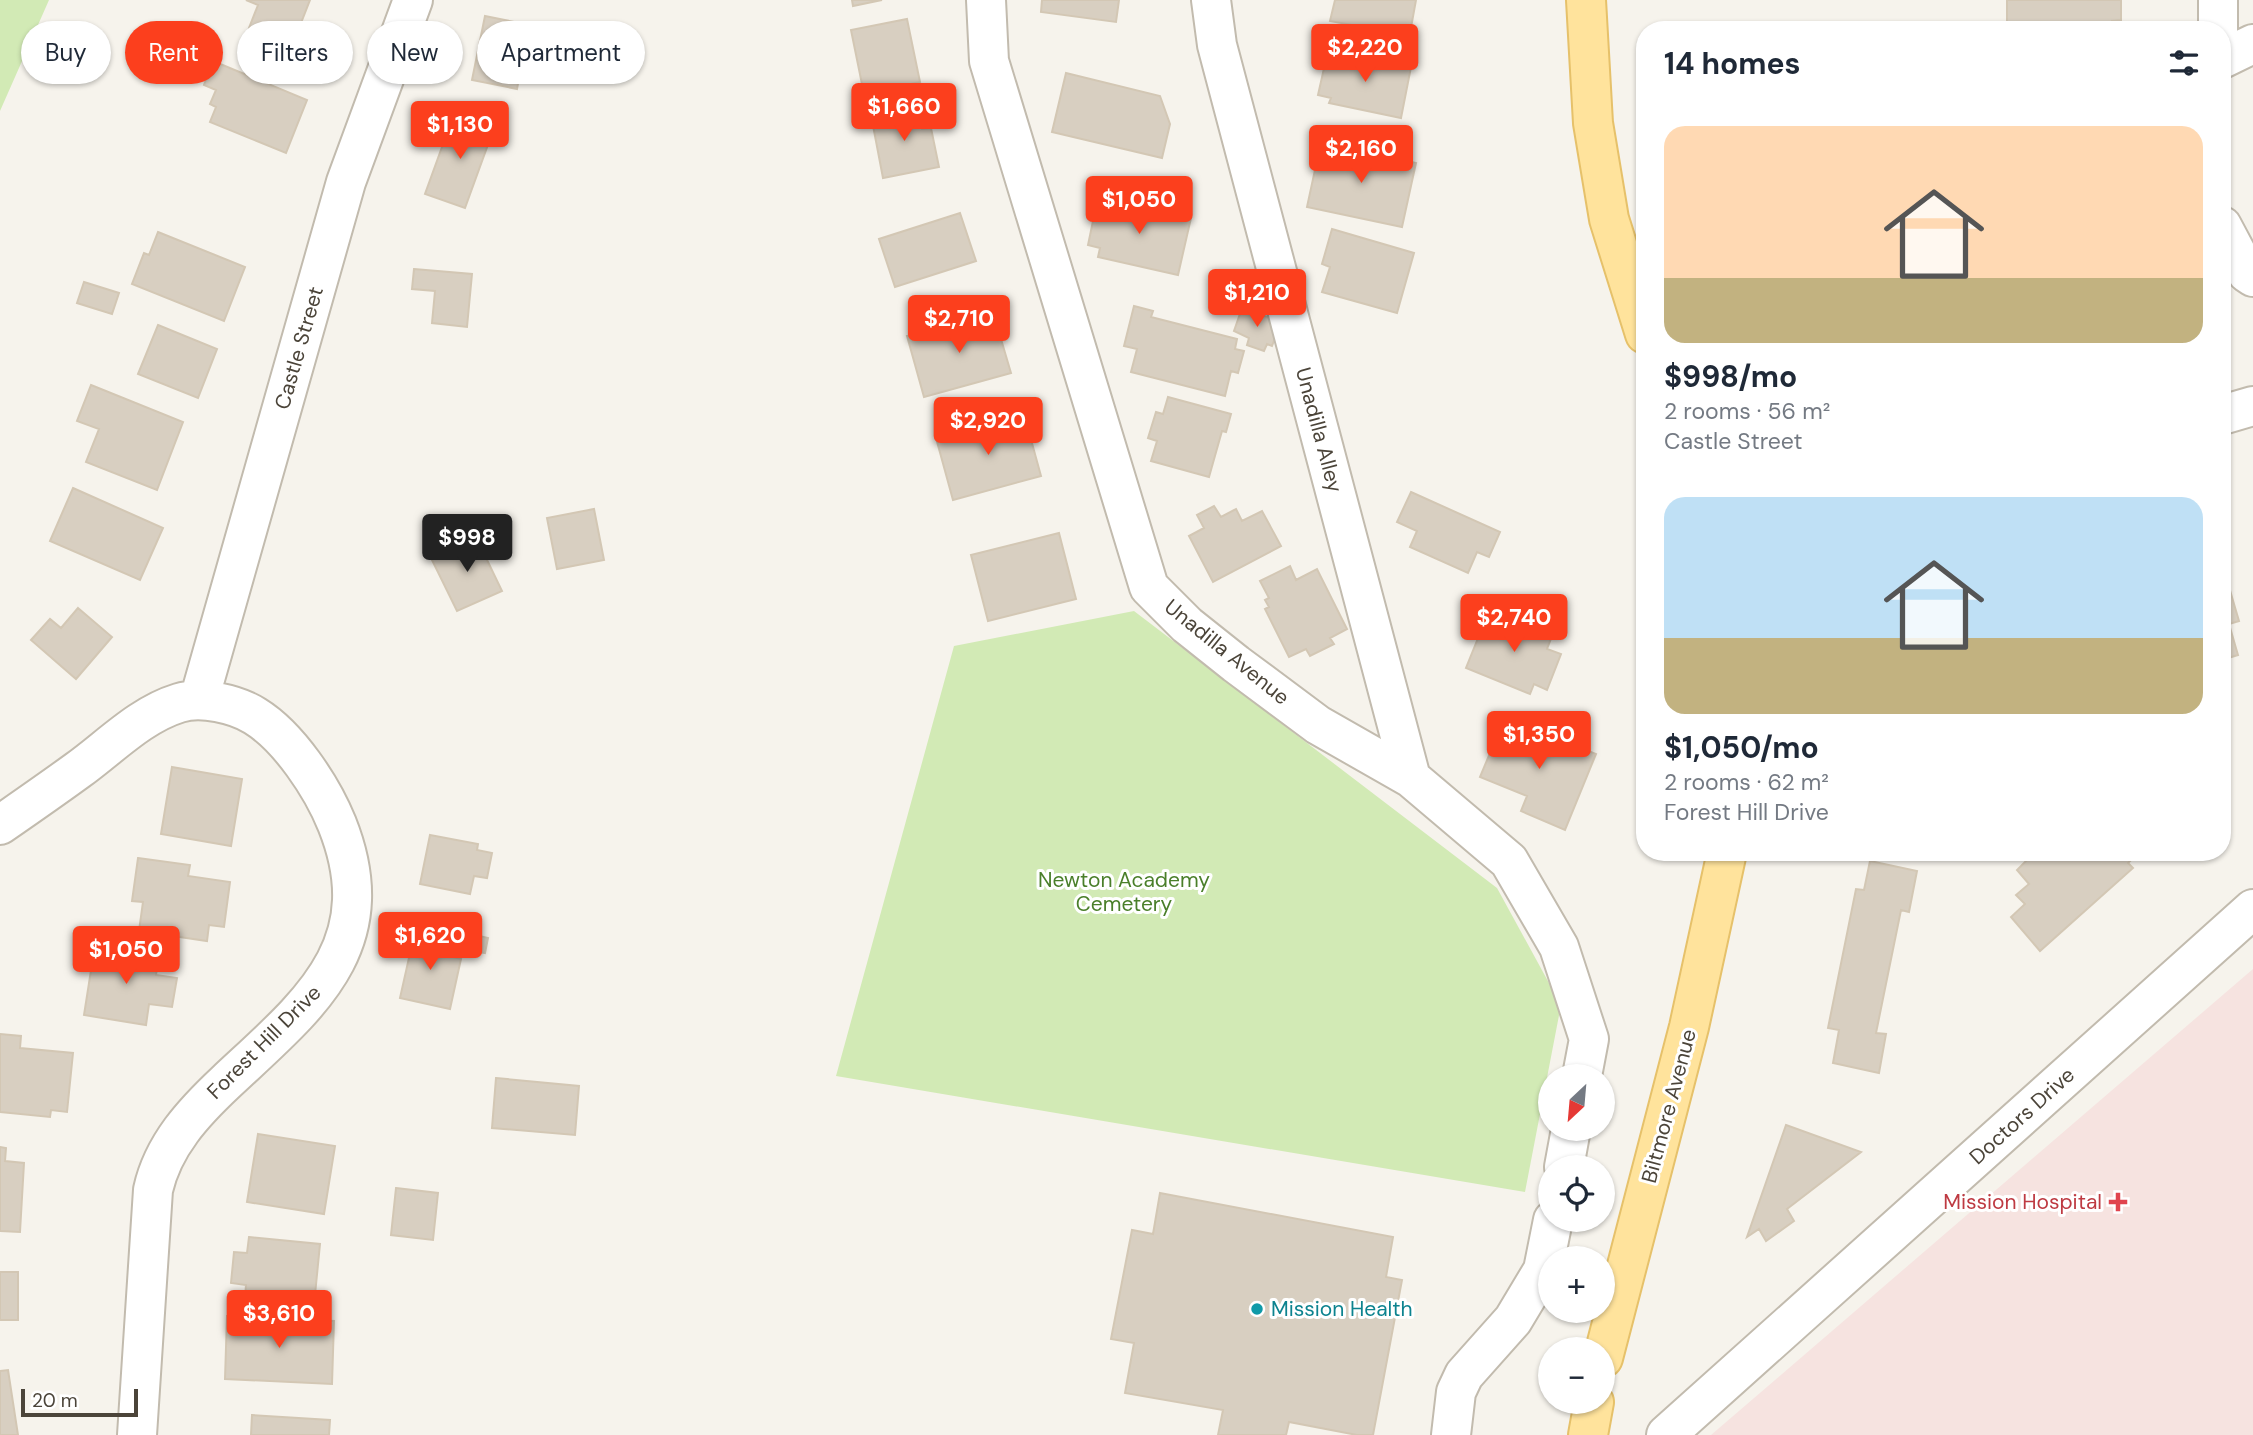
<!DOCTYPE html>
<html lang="en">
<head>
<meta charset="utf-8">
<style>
  body { margin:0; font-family:"DM Sans",sans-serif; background:#f6f6f7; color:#1f2937; height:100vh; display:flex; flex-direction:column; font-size:26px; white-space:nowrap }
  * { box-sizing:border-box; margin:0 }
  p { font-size:23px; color:#747a83 }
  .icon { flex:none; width:38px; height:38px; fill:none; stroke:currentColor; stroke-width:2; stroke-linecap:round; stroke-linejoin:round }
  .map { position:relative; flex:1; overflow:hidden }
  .details { position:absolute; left:1636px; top:21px; width:595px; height:840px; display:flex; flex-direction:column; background:#fff; border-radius:28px; box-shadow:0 2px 5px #0004 }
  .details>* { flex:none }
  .top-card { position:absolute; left:21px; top:21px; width:665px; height:63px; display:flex; gap:14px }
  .needle { width:46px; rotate:206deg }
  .tools { position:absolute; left:1538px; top:1064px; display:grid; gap:14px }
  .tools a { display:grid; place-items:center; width:77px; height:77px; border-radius:50%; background:#fff; box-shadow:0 2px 5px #0004; font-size:35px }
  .scale { position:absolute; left:21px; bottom:18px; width:117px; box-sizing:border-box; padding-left:7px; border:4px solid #4b4439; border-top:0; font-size:19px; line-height:24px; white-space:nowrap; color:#4b4439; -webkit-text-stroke:5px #fff; paint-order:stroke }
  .price { position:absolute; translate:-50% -60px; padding:0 16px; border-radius:7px; background:#fc3f1d; color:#fff; font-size:23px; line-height:46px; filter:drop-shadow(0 2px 4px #0008) }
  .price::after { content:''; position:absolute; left:50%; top:42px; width:21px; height:16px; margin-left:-10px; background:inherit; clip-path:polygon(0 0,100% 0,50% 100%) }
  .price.selected { background:#222; color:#fff }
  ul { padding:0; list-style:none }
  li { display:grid; align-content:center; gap:14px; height:371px; padding:0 28px }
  li span { display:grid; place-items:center; height:217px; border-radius:21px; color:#555 }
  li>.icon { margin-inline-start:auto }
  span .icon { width:126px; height:126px; fill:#fffc; stroke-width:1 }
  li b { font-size:30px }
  h2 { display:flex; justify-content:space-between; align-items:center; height:84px; padding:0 28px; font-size:30px }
  .pill { padding:0 24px; border-radius:32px; background:#fff; box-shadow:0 2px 5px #0004; font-size:24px; line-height:63px }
  .pill.selected { background:#fc3f1d; color:#fff }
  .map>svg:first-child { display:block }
  .medical { fill:#f6e3e0 }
  .green { fill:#d2eab5 }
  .building { fill:#d8cfc1; stroke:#d3c7b4; stroke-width:2 }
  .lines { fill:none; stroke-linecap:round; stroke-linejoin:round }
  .minor-casing { stroke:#c2bbae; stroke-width:42 }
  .major-casing { stroke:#e6c16a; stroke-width:42 }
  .minor { stroke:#fff; stroke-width:38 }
  .major { stroke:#ffe39c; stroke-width:38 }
  .health-dot { fill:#e0444e; stroke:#fff; stroke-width:2.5 }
  .culture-dot { fill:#0f9aa8; stroke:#fff; stroke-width:2.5 }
  .labels { text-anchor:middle; stroke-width:6; stroke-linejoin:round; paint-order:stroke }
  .street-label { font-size:21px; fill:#4b4439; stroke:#fff }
  .park-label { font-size:21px; fill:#4a7f2a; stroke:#fff }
  .health-label { font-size:21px; fill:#be3a42; stroke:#fff; text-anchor:end }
  .culture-label { font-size:21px; fill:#0d838f; stroke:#fff; text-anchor:start }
</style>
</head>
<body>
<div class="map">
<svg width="2253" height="1435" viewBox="0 0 2253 1435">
  <rect width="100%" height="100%" fill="#f6f3ec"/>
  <path class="medical" d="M2253,969V1435H1711Z"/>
  <path class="green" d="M0,0H49L0,111Z
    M1134,611L1497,888L1561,1005L1525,1192L836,1076L954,646Z"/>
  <path class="building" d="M246,0H310L292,46L249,28L258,5Z
    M852,0H882L853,6Z
    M1042,0H1119L1116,22L1041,12Z
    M1335,0H1416L1408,44L1361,35L1363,27L1330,21Z
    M2007,0H2121V20L2112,21L2113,29L2007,28Z
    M485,16L529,25L517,89L472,80Z
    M907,19L920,82L864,94L851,30Z
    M1338,52L1411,67L1401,118L1329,103L1331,98L1318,95L1327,55L1338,57Z
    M213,61L307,100L286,153L210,122L216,107L210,104L216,90L204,85Z
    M1066,73L1160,96L1170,124L1162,158L1052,132Z
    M918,107L922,129L931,128L939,167L883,178L871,115Z
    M454,114L494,128L465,208L425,194Z
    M1321,142L1416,163L1402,227L1307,207Z
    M1098,197L1191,218L1178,275L1098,257L1100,248L1088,245Z
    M960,213L976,261L895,287L879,239Z
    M1332,229L1414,253L1397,313L1322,292L1330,267L1322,264Z
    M158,232L245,267L224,321L132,284L144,253L149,255Z
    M414,269L472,274L467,327L432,323L435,291L412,289Z
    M84,282L119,293L112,314L77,303Z
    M1134,306L1153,311L1151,317L1237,339L1235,349L1244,351L1238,373L1231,371L1225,396L1131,372L1137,349L1124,346Z
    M1242,308L1281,322L1272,346L1267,344L1264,351L1247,345L1249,338L1234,331Z
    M993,312L1011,373L924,397L907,336Z
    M158,325L217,349L198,398L138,374Z
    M91,385L183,422L157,490L86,462L99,429L77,421Z
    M1168,397L1231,414L1226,432L1222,431L1209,477L1151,461L1157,441L1148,438L1156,412L1163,414Z
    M1024,414L1041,476L953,500L936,438Z
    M73,488L163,528L140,580L50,541Z
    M1411,492L1500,532L1489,557L1477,552L1468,573L1410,547L1417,531L1397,522Z
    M1214,506L1221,517L1236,509L1242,521L1262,511L1281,546L1213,582L1189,536L1204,528L1197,515Z
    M594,509L604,560L557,569L547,518Z
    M1059,533L1076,599L988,621L971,555Z
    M476,537L502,591L457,611L431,558Z
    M2222,563L2239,621L2229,624L2238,655L2222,660Z
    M1290,566L1296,580L1317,569L1347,629L1330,638L1334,644L1310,656L1306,649L1289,657L1265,609L1269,607L1265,600L1269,598L1260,581Z
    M78,608L112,637L76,679L31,640L50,619L61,628Z
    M1489,611L1552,636L1547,649L1561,654L1547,690L1534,684L1530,694L1466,668Z
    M1505,717L1596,754L1565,830L1521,811L1527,796L1480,777Z
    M172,767L242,779L231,846L161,834Z
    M430,835L478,844L477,850L492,853L487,878L474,876L470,894L420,884Z
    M2027,852H2139L2128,863L2133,868L2040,951L2011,917L2025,904L2016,895L2029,884L2017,870L2030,857Z
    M138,858L190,865L188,876L230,882L224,927L209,925L207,941L139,931L143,902L132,901Z
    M1870,861L1917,871L1909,912L1901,910L1876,1033L1886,1034L1879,1073L1833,1063L1839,1030L1828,1028L1856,889L1864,890Z
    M415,931L446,938L442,954L461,959L450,1009L400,998Z
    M466,933L488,938L485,953L463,949Z
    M95,945L159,955L156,975L177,978L172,1007L149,1004L146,1025L84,1015Z
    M0,1034L21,1036L20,1048L73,1053L67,1112L51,1110L50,1117L0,1112Z
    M496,1078L579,1086L575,1135L492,1128Z
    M1786,1125L1861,1152L1787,1209L1794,1221L1766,1241L1759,1229L1747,1237Z
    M258,1134L335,1146L324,1214L247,1202Z
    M0,1147L6,1148L5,1161L24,1163L20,1232L0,1231Z
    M396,1188L438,1193L433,1240L391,1235Z
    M1160,1193L1393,1237L1386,1277L1402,1280L1373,1435H1357L1289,1422L1286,1435H1218L1223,1410L1125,1393L1134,1343L1111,1339L1132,1230L1153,1234Z
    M249,1237L320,1244L314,1305L245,1297L246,1285L231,1283L234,1252L247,1253Z
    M0,1272H18V1320H0Z
    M227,1316L334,1321L332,1384L225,1379Z
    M8,1370L18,1435H0V1371Z
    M252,1415L330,1420L329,1435H251Z"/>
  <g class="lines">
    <defs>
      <path id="minor" d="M986,0L989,61L1149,587L1187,625L1236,664L1318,725L1411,778L1509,861L1559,947L1589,1039L1582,1076
        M1211,0L1217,45L1411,778
        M2218,0V30
        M2222,59L2253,44
        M2222,226L2247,273L2253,277
        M2222,415L2253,406
        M199,700L346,182L413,0
        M0,825C26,807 52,789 78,770C110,747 140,715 179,703C201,696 236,704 255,716C289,737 322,787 337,824C386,947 307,1006 226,1082C194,1112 163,1145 153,1190L137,1435
        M1564,1167L1571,1129
        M1451,1435L1456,1392L1464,1375L1513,1320L1543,1270L1553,1220
        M1666,1435L2253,909"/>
      <path id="major" d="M1586,0L1593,123L1609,219L1645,334
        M1603,1358L1689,1027L1727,852
        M1588,1435L1594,1402"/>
    </defs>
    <use href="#minor" class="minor-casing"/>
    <use href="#major" class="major-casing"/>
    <use href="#minor" class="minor"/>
    <use href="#major" class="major"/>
  </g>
  <path class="health-dot" d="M2114.5 1191.5h7v7h7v7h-7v7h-7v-7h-7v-7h7z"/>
  <circle class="culture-dot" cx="1257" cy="1309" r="7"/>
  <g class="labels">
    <g class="street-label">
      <text transform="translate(299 348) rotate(-74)" y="7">Castle Street</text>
      <text transform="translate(1319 430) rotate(75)" y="7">Unadilla Alley</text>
      <text transform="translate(1227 652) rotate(39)" y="7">Unadilla Avenue</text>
      <text transform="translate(264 1042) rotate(-45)" y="7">Forest Hill Drive</text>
      <text transform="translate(1669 1106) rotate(-75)" y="7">Biltmore Avenue</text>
      <text transform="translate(2022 1116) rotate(-42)" y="7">Doctors Drive</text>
    </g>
    <g class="park-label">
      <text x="1124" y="887">Newton Academy<tspan x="1124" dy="24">Cemetery</tspan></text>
    </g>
    <g class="health-label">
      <text x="2102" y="1209">Mission Hospital</text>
    </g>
    <g class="culture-label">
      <text x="1271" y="1316">Mission Health</text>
    </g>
  </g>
</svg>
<div class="tools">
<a><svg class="needle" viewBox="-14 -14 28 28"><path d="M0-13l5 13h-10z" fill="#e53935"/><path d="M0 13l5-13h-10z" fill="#747a83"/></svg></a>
<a><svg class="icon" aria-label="locate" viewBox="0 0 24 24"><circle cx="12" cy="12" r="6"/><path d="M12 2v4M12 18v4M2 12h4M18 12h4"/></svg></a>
<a>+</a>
<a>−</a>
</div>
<div class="scale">20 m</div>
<b class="price" style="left:1365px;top:84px">$2,220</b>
<b class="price" style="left:904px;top:143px">$1,660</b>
<b class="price" style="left:460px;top:161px">$1,130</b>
<b class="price" style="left:1361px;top:185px">$2,160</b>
<b class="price" style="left:1139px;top:236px">$1,050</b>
<b class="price" style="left:1257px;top:329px">$1,210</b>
<b class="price" style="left:959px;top:355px">$2,710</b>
<b class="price" style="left:988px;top:457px">$2,920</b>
<b class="price selected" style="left:467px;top:574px">$998</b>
<b class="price" style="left:1514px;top:654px">$2,740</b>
<b class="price" style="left:1539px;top:771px">$1,350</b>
<b class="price" style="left:430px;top:972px">$1,620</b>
<b class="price" style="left:126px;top:986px">$1,050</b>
<b class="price" style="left:279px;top:1350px">$3,610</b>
<div class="top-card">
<a class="pill">Buy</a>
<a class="pill selected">Rent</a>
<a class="pill">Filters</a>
<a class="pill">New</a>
<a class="pill">Apartment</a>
</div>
<section class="details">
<h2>14 homes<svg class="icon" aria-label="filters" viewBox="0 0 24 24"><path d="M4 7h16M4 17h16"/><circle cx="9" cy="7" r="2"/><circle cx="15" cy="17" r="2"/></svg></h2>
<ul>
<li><span style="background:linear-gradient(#ffd9b3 70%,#c2b280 0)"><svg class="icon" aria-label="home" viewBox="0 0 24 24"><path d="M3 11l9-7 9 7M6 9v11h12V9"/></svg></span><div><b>$998/mo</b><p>2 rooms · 56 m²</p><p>Castle Street</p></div></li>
<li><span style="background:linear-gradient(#bfe0f5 65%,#c2b280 0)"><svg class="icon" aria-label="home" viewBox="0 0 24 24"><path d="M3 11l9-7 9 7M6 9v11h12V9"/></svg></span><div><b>$1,050/mo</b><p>2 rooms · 62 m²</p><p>Forest Hill Drive</p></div></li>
</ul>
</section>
</div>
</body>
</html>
